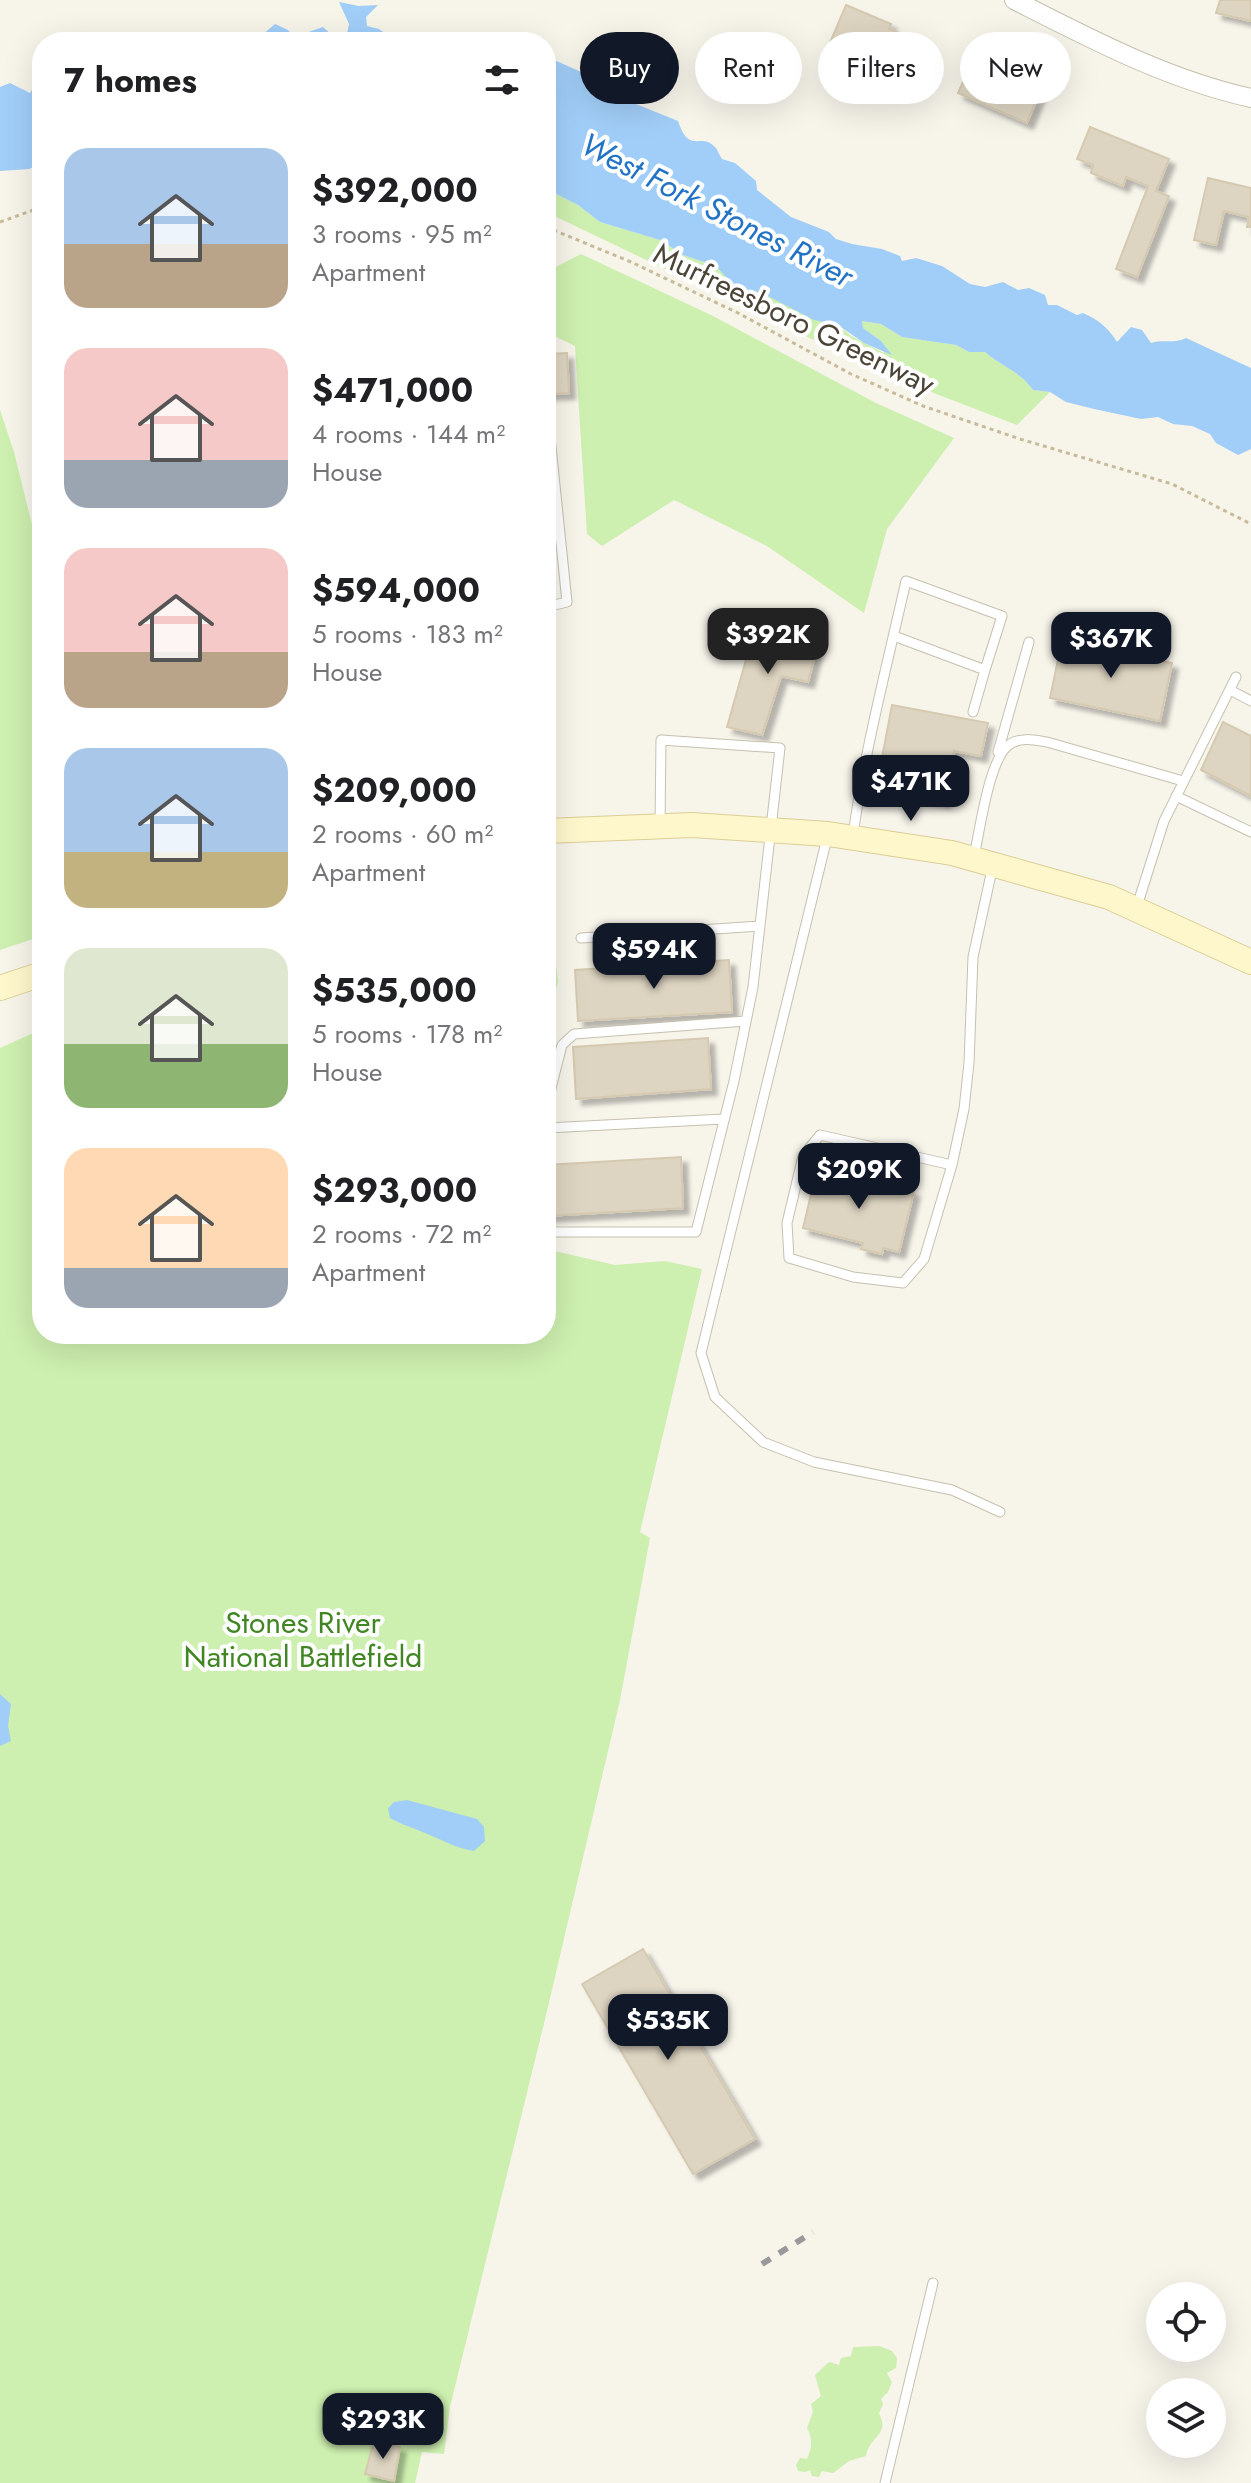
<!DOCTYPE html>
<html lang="en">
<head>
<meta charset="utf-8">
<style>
  body { margin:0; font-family:Jost,sans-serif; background:#f6f6f6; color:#202124; height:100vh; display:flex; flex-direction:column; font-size:30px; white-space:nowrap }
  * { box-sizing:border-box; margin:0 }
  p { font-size:26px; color:#757577 }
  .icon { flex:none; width:44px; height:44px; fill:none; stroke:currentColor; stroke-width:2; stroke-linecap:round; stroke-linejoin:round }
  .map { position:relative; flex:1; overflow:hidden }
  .details { position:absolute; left:32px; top:32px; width:524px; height:1312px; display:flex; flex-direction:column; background:#fff; border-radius:32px; box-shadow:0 8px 32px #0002 }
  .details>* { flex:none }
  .banner { position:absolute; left:580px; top:32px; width:550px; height:72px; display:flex; gap:16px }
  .tools { position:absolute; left:1146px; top:2282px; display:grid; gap:16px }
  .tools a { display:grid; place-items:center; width:80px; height:80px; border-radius:50%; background:#fff; box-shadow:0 8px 32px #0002; font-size:40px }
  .price { position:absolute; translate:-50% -68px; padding:0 18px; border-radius:16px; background:#111827; color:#fff; font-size:26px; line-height:52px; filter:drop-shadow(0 2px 4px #0008) }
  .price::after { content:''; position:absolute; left:50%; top:48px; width:24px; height:18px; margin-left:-12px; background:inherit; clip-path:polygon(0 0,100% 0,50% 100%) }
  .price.on { background:#222; color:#fff }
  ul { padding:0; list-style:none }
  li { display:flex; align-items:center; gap:24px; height:200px; padding:0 32px }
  li span { display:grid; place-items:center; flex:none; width:224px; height:160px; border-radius:24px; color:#555 }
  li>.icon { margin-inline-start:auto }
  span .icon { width:96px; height:96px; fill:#fffc; stroke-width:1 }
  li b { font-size:34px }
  h2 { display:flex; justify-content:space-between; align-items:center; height:96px; padding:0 32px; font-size:34px }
  .pill { padding:0 28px; border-radius:36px; background:#fff; box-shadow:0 8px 32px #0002; font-size:28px; line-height:72px }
  .pill.on { background:#111827; color:#fff }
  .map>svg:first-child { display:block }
  .green { fill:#cdefaf }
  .water { fill:#a1cef8 }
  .building { fill:#ddd4c1; stroke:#d5cab0; stroke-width:2; filter:url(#shadow) }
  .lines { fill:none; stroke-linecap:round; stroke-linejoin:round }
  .service-casing { stroke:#c6c0ae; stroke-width:11 }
  .minor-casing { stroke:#c6c0ae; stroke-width:20 }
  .secondary-casing { stroke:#dbce95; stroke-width:26 }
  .path { stroke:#c7bb9b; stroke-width:3; stroke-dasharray:4 4; stroke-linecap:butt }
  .service { stroke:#fff; stroke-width:9 }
  .minor { stroke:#fff; stroke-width:18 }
  .secondary { stroke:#fff7cc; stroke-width:24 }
  .rail { stroke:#999; stroke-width:6; stroke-dasharray:10 10; stroke-linecap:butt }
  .labels { text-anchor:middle; stroke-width:8; stroke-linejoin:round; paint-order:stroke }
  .street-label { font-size:30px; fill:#4c4537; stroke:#fff }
  .park-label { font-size:30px; fill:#408622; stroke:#fff }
  .water-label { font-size:32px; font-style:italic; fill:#2273c5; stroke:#fff }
</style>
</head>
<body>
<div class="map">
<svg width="1251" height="2483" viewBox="0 0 1251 2483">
  <defs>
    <filter id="shadow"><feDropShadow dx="6" dy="6" stdDeviation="2" flood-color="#0004"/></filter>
  </defs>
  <rect width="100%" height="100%" fill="#f7f4ea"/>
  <path class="green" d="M546,189L578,205L600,222L660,240L683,255L716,266L734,286L762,292L814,319L838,325L851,336L884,353L881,341L863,328L862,321L881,324L902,337L956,345L969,352H985C1002,367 1020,371 1033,390L1050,392L1017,425L887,375L546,212Z
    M581,254L711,315L876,403L954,438L887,529L864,613L767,546L674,500L602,546L587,534L575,346L546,332V272Z
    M0,410L14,452L42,565V936L0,950Z
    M546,900H549L558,982L546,1020Z
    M42,1029V1334H546V1249L615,1265L665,1261L702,1269L640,1532L650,1538L620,1700L547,2011L450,2407L444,2454L422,2452L415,2483H0V1048Z
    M879,2346L892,2351L897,2358L896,2368L887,2373L892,2382L888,2392L881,2399L883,2404L879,2413C890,2436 870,2435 866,2456L849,2461L833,2473L822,2471L819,2477L812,2476L810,2470L805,2472L798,2471L796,2465L800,2458L807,2459C812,2448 813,2439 807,2428L813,2412L811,2404L821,2396L815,2375L829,2362L839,2365L841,2358L851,2356L853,2347Z"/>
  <path class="water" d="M339,2L359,6L378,5L366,17L367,26L379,29L394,40L425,34L473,39L477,42H254L275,24L288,30L294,37L323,27L334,37L347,34L349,24Z
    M552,59L579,71L592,80L593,86C604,90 624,102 631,102L678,121C690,156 700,131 715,147C718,150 719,155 722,159L735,163L756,181L757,190L791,217L829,232L836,239L852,244L882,249L900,256L902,261L916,258L942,266L970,284L985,287L1003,282L1018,290L1029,288L1045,295L1048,305H1057L1077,315L1083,313C1097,319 1109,328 1117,342L1131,327L1142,330L1151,343C1164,339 1175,344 1186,338L1251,368V449L1238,455L1216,443L1210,434L1192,426L1173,424L1158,417L1141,419L1094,409L1066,402L1050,392L1033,390C1020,371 1002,367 985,352H969L956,345L902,337L881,324L862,321L863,328L881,341L892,355L864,343L838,325L814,320L762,293L734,286L716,266L683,255L660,240L600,222L578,205L546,189V61Z
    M42,82V163L29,169L0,171V87L10,83L30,93L34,86Z
    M0,1694L11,1704L8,1726L11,1741L0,1746Z
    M407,1800L477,1819L484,1827L485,1841L474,1851C454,1848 439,1838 420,1831C409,1826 400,1824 390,1818L388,1808L394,1802Z"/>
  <path class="building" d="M1220,0H1251V21L1216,13Z
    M846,5L891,24L889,29L899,33L884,69L829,45Z
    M971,64L1039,94L1027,123L958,93Z
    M1090,127L1169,159L1156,191L1169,196L1137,277L1116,269L1148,186L1126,177L1123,186L1091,173L1093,165L1077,159Z
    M1208,178L1251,188V227H1247L1249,217L1224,211L1216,245L1194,240Z
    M567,353L569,393L546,394V354Z
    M755,628L818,643L808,682L781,676L762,735L727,727Z
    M1062,640L1172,663L1160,721L1050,698Z
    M892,705L988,723L981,756L954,751L944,802L876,789Z
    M1223,722L1251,736V796L1201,770Z
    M729,960L732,1012L578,1021L575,970Z
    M708,1038L711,1089L576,1099L573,1047Z
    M681,1157L683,1208L547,1216L546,1165Z
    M817,1169L914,1191L899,1252L883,1248L882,1254L861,1249L863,1243L803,1228Z
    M643,1949L755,2139L693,2174L582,1984Z
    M374,2441L400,2447L394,2481L365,2474Z"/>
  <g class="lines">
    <defs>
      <path id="service" d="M546,428L549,427L567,602L546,607
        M1230,690L1251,701
        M973,712L985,670
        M998,752L1029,642
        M1176,796L1251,832
        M828,834L701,1353L715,1397L763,1442L814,1462L952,1490L1000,1512
        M853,835C865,749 887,665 906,581L1002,616L985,670L894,636
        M974,856C980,831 989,757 1010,744C1022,737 1034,740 1047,742L1183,781
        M1137,906L1164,821L1236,677
        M581,938L760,926
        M546,1108L562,1045L574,1034L746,1021
        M546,1128L724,1119
        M952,1165L820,1135L803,1156L787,1223L789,1258L853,1277L903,1283L924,1259L952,1165L964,1109L969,1063L973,957L993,865
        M546,1232H696L734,1081L753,987L780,748L661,740L660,824
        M885,2483L933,2283"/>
      <path id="minor" d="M1014,0C1091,39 1166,79 1251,98"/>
      <path id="secondary" d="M546,831L692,825L828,834L952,853L1109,897L1251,962
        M0,988L42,974"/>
    </defs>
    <use href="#service" class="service-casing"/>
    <use href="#minor" class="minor-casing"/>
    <use href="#secondary" class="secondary-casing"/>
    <path class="path" d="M0,222L42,207
      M546,227L631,262L738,313L851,374L923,406L1020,439L1172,484L1251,524"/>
    <use href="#service" class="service"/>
    <use href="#minor" class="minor"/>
    <use href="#secondary" class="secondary"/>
    <path class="rail" d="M762,2264L813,2232"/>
  </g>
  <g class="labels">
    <g class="street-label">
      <text transform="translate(794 319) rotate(26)" y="10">Murfreesboro Greenway</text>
    </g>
    <g class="park-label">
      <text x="303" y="1633">Stones River<tspan x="303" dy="34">National Battlefield</tspan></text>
    </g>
    <g class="water-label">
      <text transform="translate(717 210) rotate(27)" y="11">West Fork Stones River</text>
    </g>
  </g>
</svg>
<div class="tools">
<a><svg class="icon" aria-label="locate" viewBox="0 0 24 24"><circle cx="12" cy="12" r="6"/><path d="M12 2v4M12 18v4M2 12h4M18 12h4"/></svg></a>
<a><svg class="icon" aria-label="layers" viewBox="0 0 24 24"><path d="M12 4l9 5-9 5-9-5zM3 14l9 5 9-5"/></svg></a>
</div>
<b class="price on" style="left:768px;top:676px">$392K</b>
<b class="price" style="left:1111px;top:680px">$367K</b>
<b class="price" style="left:911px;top:823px">$471K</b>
<b class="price" style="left:654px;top:991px">$594K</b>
<b class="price" style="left:859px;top:1211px">$209K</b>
<b class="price" style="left:668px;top:2062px">$535K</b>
<b class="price" style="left:383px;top:2461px">$293K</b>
<div class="banner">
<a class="pill on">Buy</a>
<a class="pill">Rent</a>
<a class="pill">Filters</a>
<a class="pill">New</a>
</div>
<section class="details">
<h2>7 homes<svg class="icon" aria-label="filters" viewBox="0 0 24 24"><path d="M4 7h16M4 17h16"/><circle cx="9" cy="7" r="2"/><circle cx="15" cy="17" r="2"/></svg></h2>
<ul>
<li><span style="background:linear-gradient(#a9c7e8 60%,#b9a48a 0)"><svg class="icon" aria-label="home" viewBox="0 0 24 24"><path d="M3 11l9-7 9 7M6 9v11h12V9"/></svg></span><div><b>$392,000</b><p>3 rooms · 95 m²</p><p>Apartment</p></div></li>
<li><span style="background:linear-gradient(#f6c9c9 70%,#9aa5b1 0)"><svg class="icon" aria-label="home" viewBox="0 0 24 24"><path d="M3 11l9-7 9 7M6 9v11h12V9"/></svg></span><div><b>$471,000</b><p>4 rooms · 144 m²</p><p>House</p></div></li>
<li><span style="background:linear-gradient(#f6c9c9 65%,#b9a48a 0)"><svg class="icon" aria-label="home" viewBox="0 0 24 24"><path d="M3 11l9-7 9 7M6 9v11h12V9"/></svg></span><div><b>$594,000</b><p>5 rooms · 183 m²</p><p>House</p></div></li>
<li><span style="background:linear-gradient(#a9c7e8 65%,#c2b280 0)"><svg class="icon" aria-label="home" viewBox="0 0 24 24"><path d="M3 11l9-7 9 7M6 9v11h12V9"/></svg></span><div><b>$209,000</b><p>2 rooms · 60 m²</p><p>Apartment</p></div></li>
<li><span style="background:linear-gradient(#dfe7d0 60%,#8fb573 0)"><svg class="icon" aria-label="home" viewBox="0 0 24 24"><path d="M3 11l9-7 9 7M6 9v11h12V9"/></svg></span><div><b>$535,000</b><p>5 rooms · 178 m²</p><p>House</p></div></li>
<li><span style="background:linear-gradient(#ffd9b3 75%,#9aa5b1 0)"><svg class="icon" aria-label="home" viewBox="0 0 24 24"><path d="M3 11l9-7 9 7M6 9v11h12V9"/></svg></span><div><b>$293,000</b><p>2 rooms · 72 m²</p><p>Apartment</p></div></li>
</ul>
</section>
</div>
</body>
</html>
